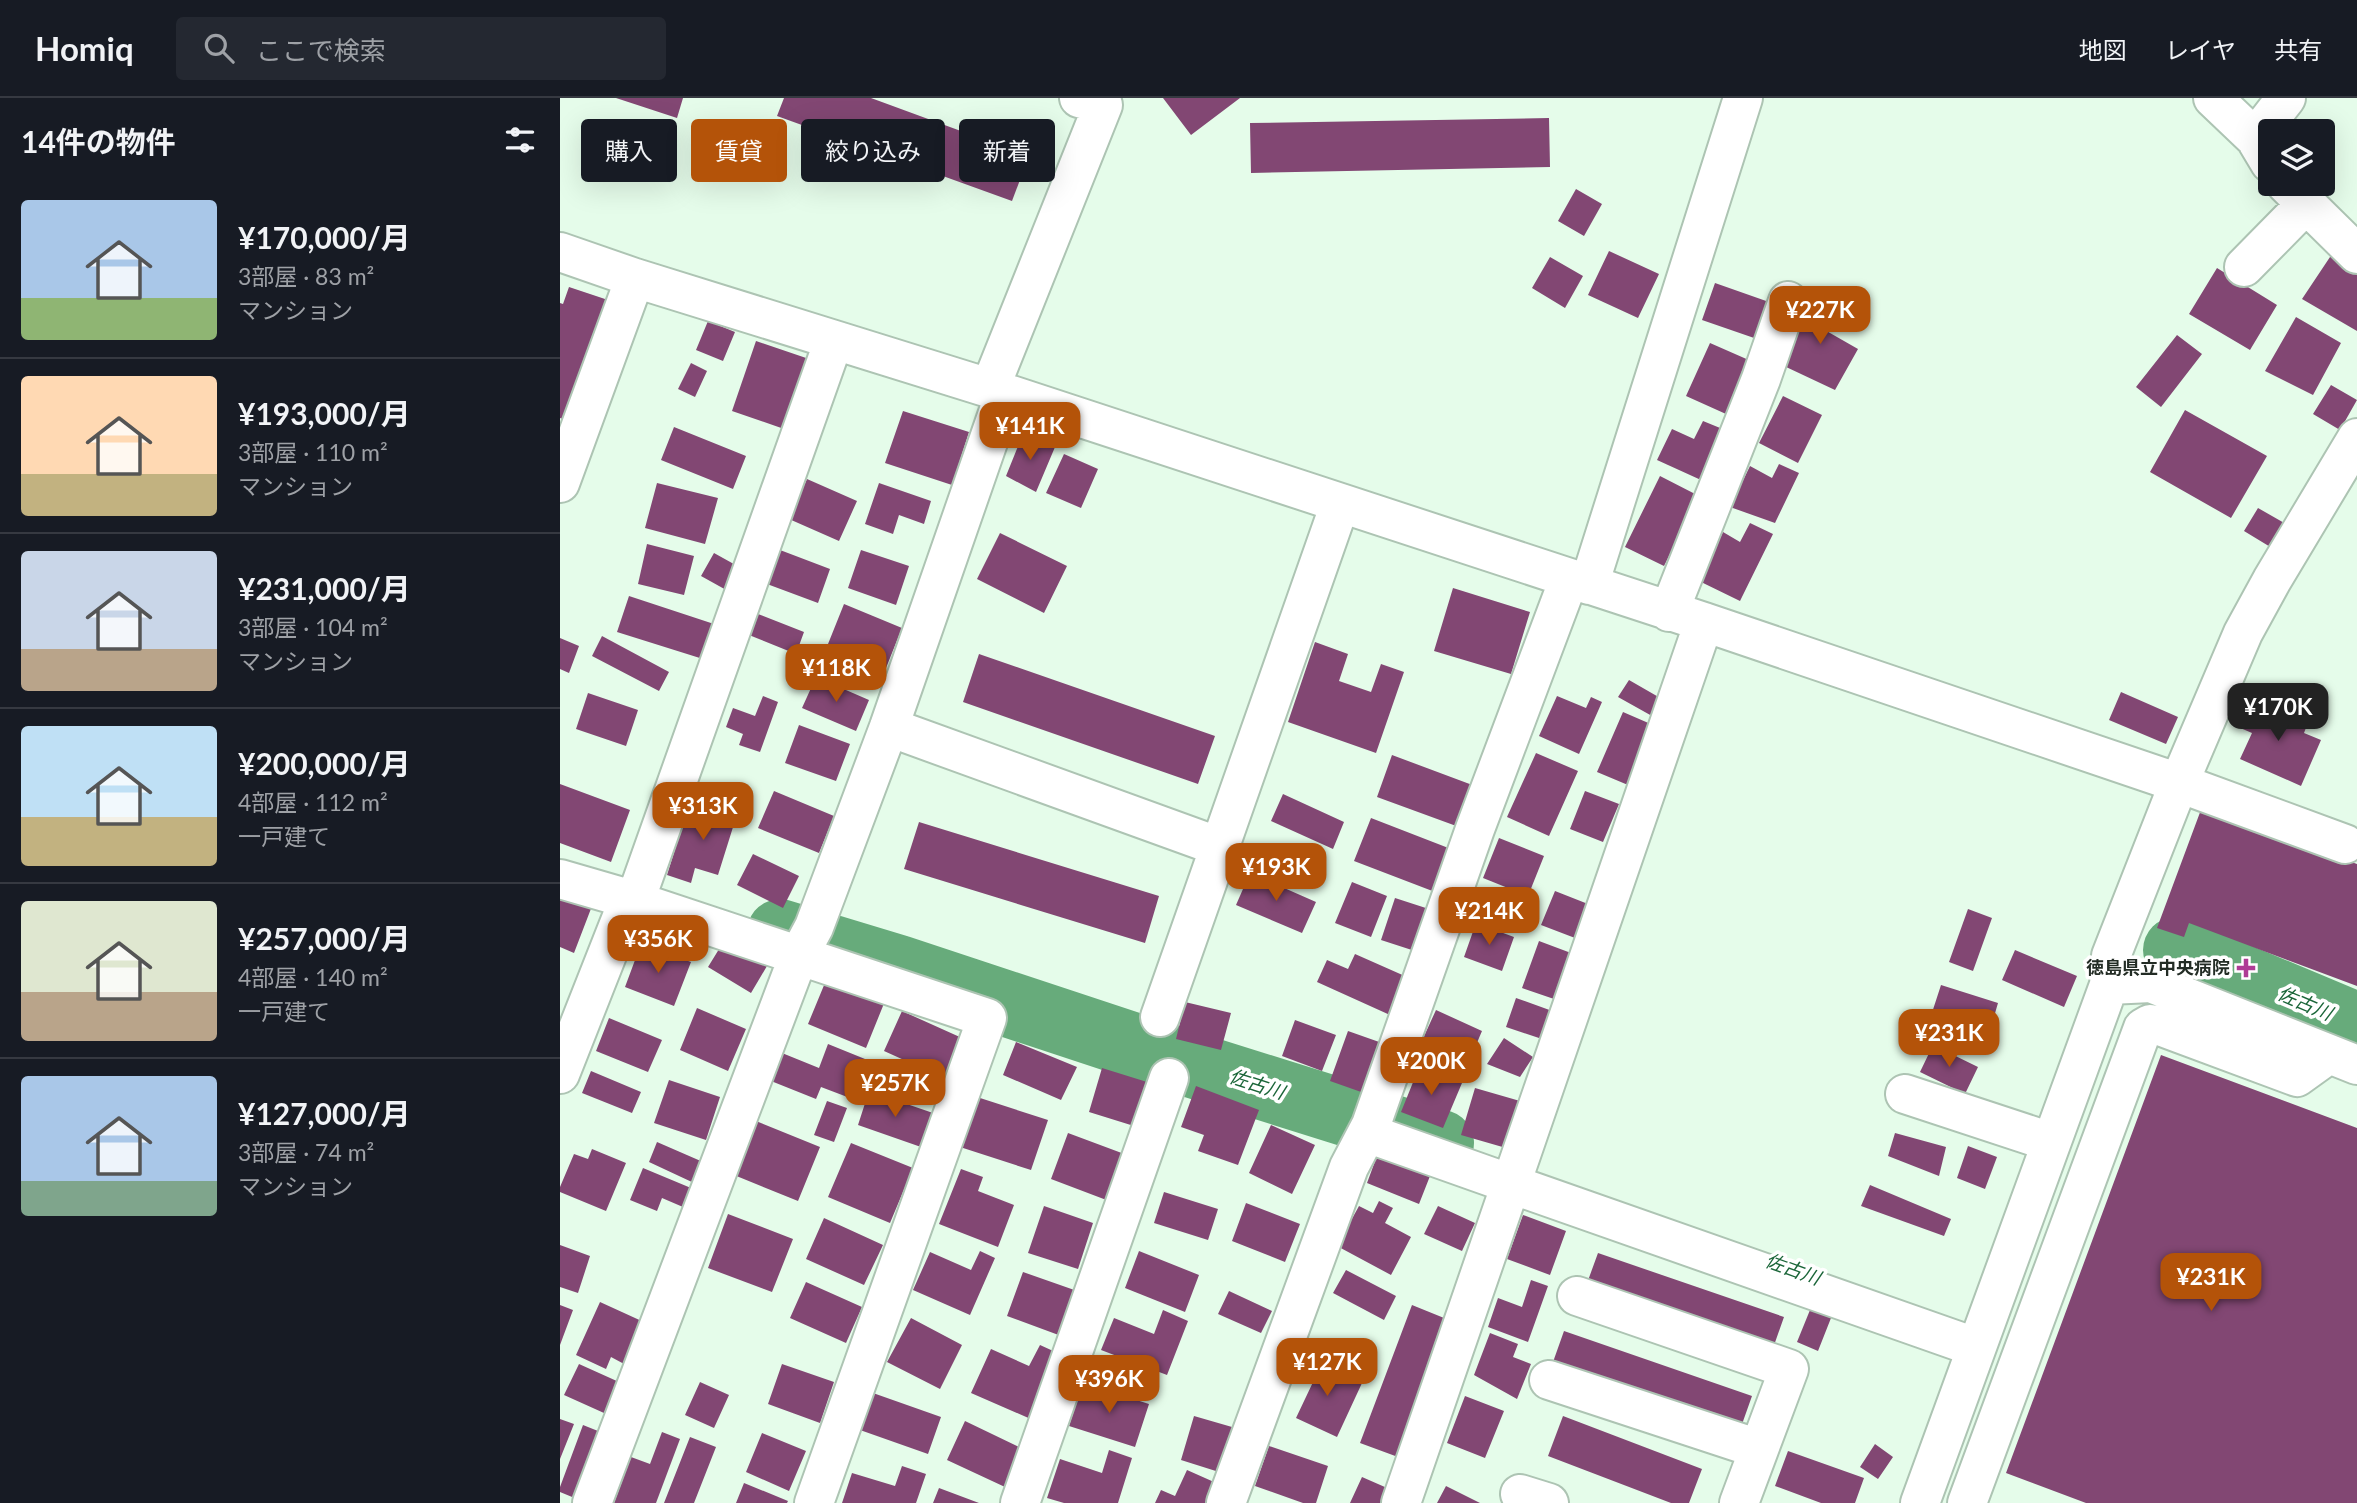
<!DOCTYPE html>
<html lang="ja">
<head>
<meta charset="utf-8">
<style>
  body { margin:0; font-family:Lato,"Noto Sans JP",sans-serif; background:#242831; color:#f1f3f6; height:100vh; display:flex; flex-direction:column; font-size:26px; white-space:nowrap }
  * { box-sizing:border-box; margin:0 }
  p { font-size:23px; color:#9ea1a6 }
  .icon { flex:none; width:38px; height:38px; fill:none; stroke:currentColor; stroke-width:2; stroke-linecap:round; stroke-linejoin:round }
  .map { position:relative; flex:1; overflow:hidden }
  .panel { display:flex; flex-direction:column; background:#171b24; width:560px }
  .panel>* { flex:none }
  .guide { position:absolute; left:21px; top:21px; width:665px; height:63px; display:flex; gap:14px }
  .controls { position:absolute; left:1698px; top:21px; display:grid; gap:14px }
  .controls a { display:grid; place-items:center; width:77px; height:77px; border-radius:7px; background:#171b24; box-shadow:0 7px 28px #0002; font-size:35px }
  .price { position:absolute; translate:-50% -60px; padding:0 16px; border-radius:14px; background:#b45309; color:#fff; font-size:23px; line-height:46px; filter:drop-shadow(0 2px 4px #0008) }
  .price::after { content:''; position:absolute; left:50%; top:42px; width:21px; height:16px; margin-left:-10px; background:inherit; clip-path:polygon(0 0,100% 0,50% 100%) }
  .price.current { background:#222; color:#fff }
  ul { padding:0; list-style:none }
  li { display:flex; align-items:center; gap:21px; height:175px; padding:0 21px }
  li+li { border-top:2px solid #363941 }
  li span { display:grid; place-items:center; flex:none; width:196px; height:140px; border-radius:7px; color:#555 }
  li>.icon { margin-inline-start:auto }
  span .icon { width:84px; height:84px; fill:#fffc; stroke-width:1 }
  li b { font-size:30px }
  h2 { display:flex; justify-content:space-between; align-items:center; height:84px; padding:0 21px; font-size:30px }
  .tag { padding:0 24px; border-radius:7px; background:#171b24; box-shadow:0 7px 28px #0002; font-size:24px; line-height:63px }
  .tag.current { background:#b45309; color:#fff }
  header { display:flex; align-items:center; gap:42px; box-sizing:border-box; height:98px; padding:0 35px; background:#171b24; border-bottom:2px solid #363941 }
  header strong { font-size:33px }
  nav { display:flex; gap:38px; margin-inline-start:auto; font-size:24px }
  .search { width:490px; height:63px; background:#242831; display:flex; align-items:center; gap:18px; box-sizing:border-box; padding:0 24px; border-radius:7px; color:#9ea1a6; font-size:26px }
  main { display:flex; flex:1; min-height:0 }
  .map>svg:first-child { display:block }
  .lines { fill:none; stroke-linecap:round; stroke-linejoin:round }
  .river { stroke:#67ab7b; stroke-width:66 }
  .building { fill:#824773 }
  .minor-casing { stroke:#adc4b3; stroke-width:42 }
  .minor { stroke:#fff; stroke-width:38 }
  .poi-dot { fill:#ae3b95; stroke:#fff; stroke-width:2.5 }
  .labels { text-anchor:middle; stroke-width:7; stroke-linejoin:round; paint-order:stroke }
  .poi-label { font-size:18px; font-weight:bold; fill:#232c25; stroke:#fff; text-anchor:end }
  .water-label { font-size:19px; font-style:italic; fill:#1b6639; stroke:#fff }
</style>
</head>
<body>
<header>
<strong>Homiq</strong>
<div class="search"><svg class="icon" aria-label="search" viewBox="0 0 24 24"><circle cx="10" cy="10" r="6"/><path d="M15 15l6 6"/></svg>ここで検索</div>
<nav><a>地図</a><a>レイヤ</a><a>共有</a></nav>
</header>
<main>
<section class="panel">
<h2>14件の物件<svg class="icon" aria-label="filters" viewBox="0 0 24 24"><path d="M4 7h16M4 17h16"/><circle cx="9" cy="7" r="2"/><circle cx="15" cy="17" r="2"/></svg></h2>
<ul>
<li><span style="background:linear-gradient(#a9c7e8 70%,#8fb573 0)"><svg class="icon" aria-label="home" viewBox="0 0 24 24"><path d="M3 11l9-7 9 7M6 9v11h12V9"/></svg></span><div><b>¥170,000/月</b><p>3部屋 · 83 m²</p><p>マンション</p></div></li>
<li><span style="background:linear-gradient(#ffd9b3 70%,#c2b280 0)"><svg class="icon" aria-label="home" viewBox="0 0 24 24"><path d="M3 11l9-7 9 7M6 9v11h12V9"/></svg></span><div><b>¥193,000/月</b><p>3部屋 · 110 m²</p><p>マンション</p></div></li>
<li><span style="background:linear-gradient(#c9d6e8 70%,#b9a48a 0)"><svg class="icon" aria-label="home" viewBox="0 0 24 24"><path d="M3 11l9-7 9 7M6 9v11h12V9"/></svg></span><div><b>¥231,000/月</b><p>3部屋 · 104 m²</p><p>マンション</p></div></li>
<li><span style="background:linear-gradient(#bfe0f5 65%,#c2b280 0)"><svg class="icon" aria-label="home" viewBox="0 0 24 24"><path d="M3 11l9-7 9 7M6 9v11h12V9"/></svg></span><div><b>¥200,000/月</b><p>4部屋 · 112 m²</p><p>一戸建て</p></div></li>
<li><span style="background:linear-gradient(#dfe7d0 65%,#b9a48a 0)"><svg class="icon" aria-label="home" viewBox="0 0 24 24"><path d="M3 11l9-7 9 7M6 9v11h12V9"/></svg></span><div><b>¥257,000/月</b><p>4部屋 · 140 m²</p><p>一戸建て</p></div></li>
<li><span style="background:linear-gradient(#a9c7e8 75%,#7fa58c 0)"><svg class="icon" aria-label="home" viewBox="0 0 24 24"><path d="M3 11l9-7 9 7M6 9v11h12V9"/></svg></span><div><b>¥127,000/月</b><p>3部屋 · 74 m²</p><p>マンション</p></div></li>
</ul>
</section>
<div class="map">
<svg width="1797" height="1405" viewBox="0 0 1797 1405">
  <rect width="100%" height="100%" fill="#e5fcea"/>
  <g class="lines">
    <path class="river" d="M220,834L339,870L626,965L881,1045
      M1616,852L1796,927"/>
  </g>
  <path class="building" d="M56,0H123L117,20Z
    M224,0H311L469,58L452,103L217,18Z
    M603,0H680L631,37Z
    M989,20L990,69L691,75L690,25Z
    M1016,91L1042,106L1024,138L998,123Z
    M1776,150L1797,168V233L1742,201Z
    M1049,153L1099,176L1078,220L1028,197Z
    M990,159L1023,178L1005,210L972,190Z
    M1657,170L1717,207L1690,252L1629,216Z
    M1155,185L1209,204L1197,241L1142,222Z
    M9,189L48,202L5,322L0,320V205L3,206Z
    M1253,192L1279,206L1263,231L1298,251L1275,292L1224,268Z
    M1736,219L1781,245L1753,297L1705,273Z
    M148,223L175,234L163,263L136,252Z
    M1617,237L1642,256L1601,309L1576,289Z
    M196,243L252,262L227,332L172,313Z
    M1150,245L1191,263L1166,316L1126,298Z
    M131,265L147,273L135,299L118,291Z
    M1771,287L1797,302L1780,332L1753,316Z
    M1223,298L1262,317L1238,365L1199,345Z
    M1625,312L1707,358L1671,420L1590,374Z
    M343,313L409,334L392,387L325,365Z
    M1143,323L1165,332L1141,382L1097,362L1112,331L1134,341Z
    M114,329L186,358L173,391L101,362Z
    M463,336L495,349L476,394L446,378Z
    M504,356L538,371L521,410L486,395Z
    M1219,366L1239,375L1215,425L1170,409L1190,368L1212,380Z
    M1100,378L1139,398L1104,468L1065,449Z
    M247,381L297,403L279,443L229,421Z
    M97,385L158,400L145,446L85,430Z
    M319,385L371,403L364,426L339,417L333,436L305,426Z
    M1698,410L1726,426L1712,450L1684,433Z
    M1190,425L1213,436L1180,503L1139,483L1163,434L1180,444Z
    M440,435L507,468L484,515L417,481Z
    M87,446L134,458L124,497L78,486Z
    M220,452L270,471L258,505L207,486Z
    M301,452L349,468L336,507L288,490Z
    M154,455L181,470L168,493L141,478Z
    M893,490L970,514L951,576L874,553Z
    M69,498L154,526L143,561L57,534Z
    M284,506L342,530L324,575L266,551Z
    M198,516L244,534L236,556L189,537Z
    M42,538L109,574L99,593L32,558Z
    M0,540L19,548L9,575L0,571Z
    M755,544L788,556L779,583L811,594L821,566L844,574L816,655L728,624Z
    M419,556L655,638L638,686L403,604Z
    M256,579L309,602L296,633L242,610Z
    M1069,582L1102,601L1092,618L1058,599Z
    M1561,594L1618,619L1606,646L1549,622Z
    M28,595L78,612L66,648L16,631Z
    M203,598L218,604L200,654L179,647L183,636L166,629L173,610L195,618Z
    M997,598L1026,610L1031,599L1042,604L1019,656L979,638Z
    M1690,602L1747,627L1744,635L1761,642L1741,688L1680,661L1692,635L1678,629Z
    M1063,614L1093,627L1068,687L1037,674Z
    M239,627L290,646L276,683L225,665Z
    M976,655L1018,673L989,738L947,719Z
    M832,657L915,688L899,729L817,699Z
    M0,686L70,712L51,764L0,745Z
    M214,693L274,718L259,755L198,730Z
    M1025,693L1059,706L1043,744L1010,731Z
    M723,696L784,724L773,751L711,723Z
    M162,704L179,710L158,777L135,770L131,785L107,777L128,710L157,718Z
    M1642,709L1797,766V888L1629,825L1624,839L1597,830Z
    M811,720L891,751L875,794L794,763Z
    M359,724L599,798L585,845L344,771Z
    M939,740L984,758L968,798L923,780Z
    M193,756L239,778L223,810L177,787Z
    M690,775L756,804L742,835L676,807Z
    M792,784L827,798L811,839L775,825Z
    M995,793L1028,806L1015,840L981,827Z
    M2,796L32,808L14,855L0,849V801Z
    M922,796L952,809L944,827L913,814Z
    M835,800L872,812L858,854L821,842Z
    M1408,811L1432,820L1413,873L1389,864Z
    M916,825L954,839L942,873L904,859Z
    M164,843L207,868L191,895L148,869Z
    M979,843L1011,855L994,901L962,890Z
    M81,846L131,864L114,908L65,889Z
    M1455,852L1517,878L1504,909L1442,882Z
    M795,856L847,879L830,917L757,884L767,862L788,871Z
    M267,880L325,903L306,950L248,926Z
    M1381,887L1438,905L1426,946L1368,927Z
    M956,900L995,914L985,942L946,929Z
    M625,904L671,915L661,952L616,941Z
    M137,910L186,931L168,973L120,952Z
    M876,912L922,933L907,968L860,947Z
    M342,913L402,940L384,980L324,953Z
    M49,920L102,942L88,974L36,953Z
    M735,922L776,937L762,973L722,958Z
    M788,933L822,945L804,995L770,983Z
    M944,940L973,959L960,979L927,966Z
    M456,944L517,969L501,1002L443,977Z
    M268,946L305,961L290,1000L261,989L256,1001L211,983L222,955L259,970Z
    M1373,947L1418,969L1405,996L1360,974Z
    M1601,957L1797,1030V1405H1526L1446,1375Z
    M860,967L902,985L883,1030L841,1014Z
    M542,970L587,984L574,1028L529,1014Z
    M31,973L81,994L72,1015L22,995Z
    M109,982L160,999L146,1042L94,1025Z
    M636,988L699,1012L678,1067L638,1053L644,1037L621,1029Z
    M915,990L960,1003L946,1050L901,1037Z
    M309,993L373,1015L361,1049L298,1027Z
    M417,999L488,1022L471,1072L400,1049Z
    M267,1003L287,1010L274,1044L254,1037Z
    M196,1023L260,1049L238,1103L174,1077Z
    M711,1027L755,1047L732,1096L689,1075Z
    M508,1035L567,1057L549,1103L491,1081Z
    M1335,1035L1386,1049L1379,1078L1328,1058Z
    M97,1044L143,1064L134,1085L89,1064Z
    M291,1045L353,1070L330,1125L268,1099Z
    M1408,1048L1437,1059L1425,1091L1397,1080Z
    M32,1051L66,1065L46,1113L0,1094V1089L14,1056L28,1061Z
    M817,1058L870,1078L859,1106L807,1085Z
    M83,1070L131,1090L123,1109L102,1100L97,1113L70,1102Z
    M401,1071L423,1079L418,1093L454,1107L438,1149L379,1126Z
    M1310,1087L1391,1121L1384,1138L1301,1108Z
    M604,1094L658,1111L648,1142L594,1125Z
    M819,1103L833,1110L825,1125L851,1139L831,1177L777,1148L799,1108L813,1115Z
    M686,1105L740,1126L725,1164L672,1143Z
    M484,1108L533,1125L518,1171L468,1155Z
    M878,1108L915,1125L902,1153L864,1136Z
    M168,1116L233,1141L212,1194L148,1170Z
    M963,1117L1006,1133L990,1177L947,1161Z
    M264,1120L323,1147L304,1187L246,1161Z
    M0,1147L30,1158L18,1195L0,1189Z
    M420,1153L435,1160L410,1217L353,1192L370,1154L411,1172Z
    M579,1153L639,1177L625,1214L565,1190Z
    M1038,1155L1224,1219L1212,1253L1026,1188Z
    M786,1172L836,1198L824,1222L773,1195Z
    M463,1174L520,1194L504,1239L447,1218Z
    M971,1182L988,1188L968,1244L928,1229L938,1200L962,1209Z
    M246,1184L302,1209L286,1245L230,1220Z
    M669,1193L712,1213L701,1235L658,1216Z
    M40,1204L86,1225L66,1267L51,1259L46,1271L16,1257Z
    M0,1207L13,1212L0,1247Z
    M852,1207L889,1222L838,1359L800,1345Z
    M603,1212L628,1223L607,1277L541,1252L554,1220L594,1236Z
    M1250,1212L1271,1220L1258,1253L1237,1244Z
    M351,1220L402,1247L380,1291L327,1264Z
    M1004,1233L1192,1298L1181,1329L993,1264Z
    M930,1235L958,1246L953,1259L971,1266L957,1301L914,1277Z
    M480,1247L502,1257L473,1322L411,1295L431,1251L469,1268Z
    M745,1260L802,1285L777,1339L736,1320L754,1282L739,1275Z
    M19,1266L59,1284L44,1315L4,1297Z
    M222,1266L274,1284L260,1325L208,1306Z
    M140,1284L169,1297L154,1330L125,1317Z
    M523,1285L589,1306L575,1349L509,1328Z
    M313,1295L381,1319L368,1356L300,1332Z
    M905,1298L944,1313L925,1360L887,1345Z
    M634,1318L672,1329L659,1374L621,1362Z
    M1003,1318L1142,1371L1129,1405H1111L988,1358Z
    M0,1321L14,1326L0,1361Z
    M405,1323L463,1351L445,1389L387,1362Z
    M23,1327L43,1335L17,1401L0,1394V1389Z
    M102,1334L120,1341L96,1405H54L71,1359L90,1366Z
    M202,1335L246,1353L229,1393L186,1374Z
    M130,1339L156,1349L134,1405H104Z
    M1315,1346L1333,1359L1318,1381L1300,1369Z
    M709,1348L768,1368L756,1405H743L695,1388Z
    M549,1352L572,1360L558,1405H504L487,1400L500,1361L542,1375Z
    M1228,1353L1304,1380L1295,1405H1261L1215,1388Z
    M342,1368L366,1376L356,1405H282L292,1375L335,1388Z
    M627,1372L654,1384L645,1405H595L601,1392L615,1398Z
    M802,1379L834,1393L829,1405H790Z
    M184,1385L228,1403L227,1405H176Z
    M886,1388L920,1405H877Z
    M379,1390L419,1405H373Z"/>
  <g class="lines">
    <defs>
      <path id="minor" d="M1653,0L1695,40L1710,65
        M1695,40L1726,0
        M1726,86L1797,156
        M0,154L75,180L445,295L1144,524L1619,685L1785,746
        M1684,169L1746,106
        M430,290L543,7L519,0
        M0,385L75,180
        M1029,487L1183,0
        M1109,514L1201,281L1228,203
        M329,629L660,749
        M0,781L69,801
        M75,803L274,242
        M1549,887L1591,885L1797,967
        M600,919L780,406
        M0,976L69,801L427,920L254,1405
        M1345,996L1491,1044
        M807,1035L951,1086L1144,524
        M1017,1198L1229,1271L1179,1405
        M989,1282L1199,1351
        M960,1396L989,1405
        M32,1405L239,857L254,829L329,629L445,295
        M460,1405L609,980
        M666,1405L789,1069L811,1027L915,731L1009,481
        M841,1405L951,1086L1415,1249
        M1360,1405L1549,887L1551,858L1619,685L1683,535L1712,482L1797,340
        M1407,1405L1583,930L1590,926L1597,927L1737,979L1769,956"/>
    </defs>
    <use href="#minor" class="minor-casing"/>
    <use href="#minor" class="minor"/>
  </g>
  <path class="poi-dot" d="M1682.5 859.5h7v7h7v7h-7v7h-7v-7h-7v-7h7z"/>
  <g class="labels">
    <g class="poi-label">
      <text x="1670" y="876">徳島県立中央病院</text>
    </g>
    <g class="water-label">
      <text transform="translate(1745 905) rotate(23)" y="7">佐古川</text>
      <text transform="translate(697 986) rotate(18)" y="7">佐古川</text>
      <text transform="translate(1233 1171) rotate(20)" y="7">佐古川</text>
    </g>
  </g>
</svg>
<div class="controls">
<a><svg class="icon" aria-label="layers" viewBox="0 0 24 24"><path d="M12 4l9 5-9 5-9-5zM3 14l9 5 9-5"/></svg></a>
</div>
<b class="price" style="left:1260px;top:248px">¥227K</b>
<b class="price" style="left:470px;top:364px">¥141K</b>
<b class="price" style="left:276px;top:606px">¥118K</b>
<b class="price current" style="left:1718px;top:645px">¥170K</b>
<b class="price" style="left:143px;top:744px">¥313K</b>
<b class="price" style="left:716px;top:805px">¥193K</b>
<b class="price" style="left:929px;top:849px">¥214K</b>
<b class="price" style="left:98px;top:877px">¥356K</b>
<b class="price" style="left:1389px;top:971px">¥231K</b>
<b class="price" style="left:871px;top:999px">¥200K</b>
<b class="price" style="left:335px;top:1021px">¥257K</b>
<b class="price" style="left:1651px;top:1215px">¥231K</b>
<b class="price" style="left:767px;top:1300px">¥127K</b>
<b class="price" style="left:549px;top:1317px">¥396K</b>
<div class="guide">
<a class="tag">購入</a>
<a class="tag current">賃貸</a>
<a class="tag">絞り込み</a>
<a class="tag">新着</a>
</div>
</div>
</main>
</body>
</html>
